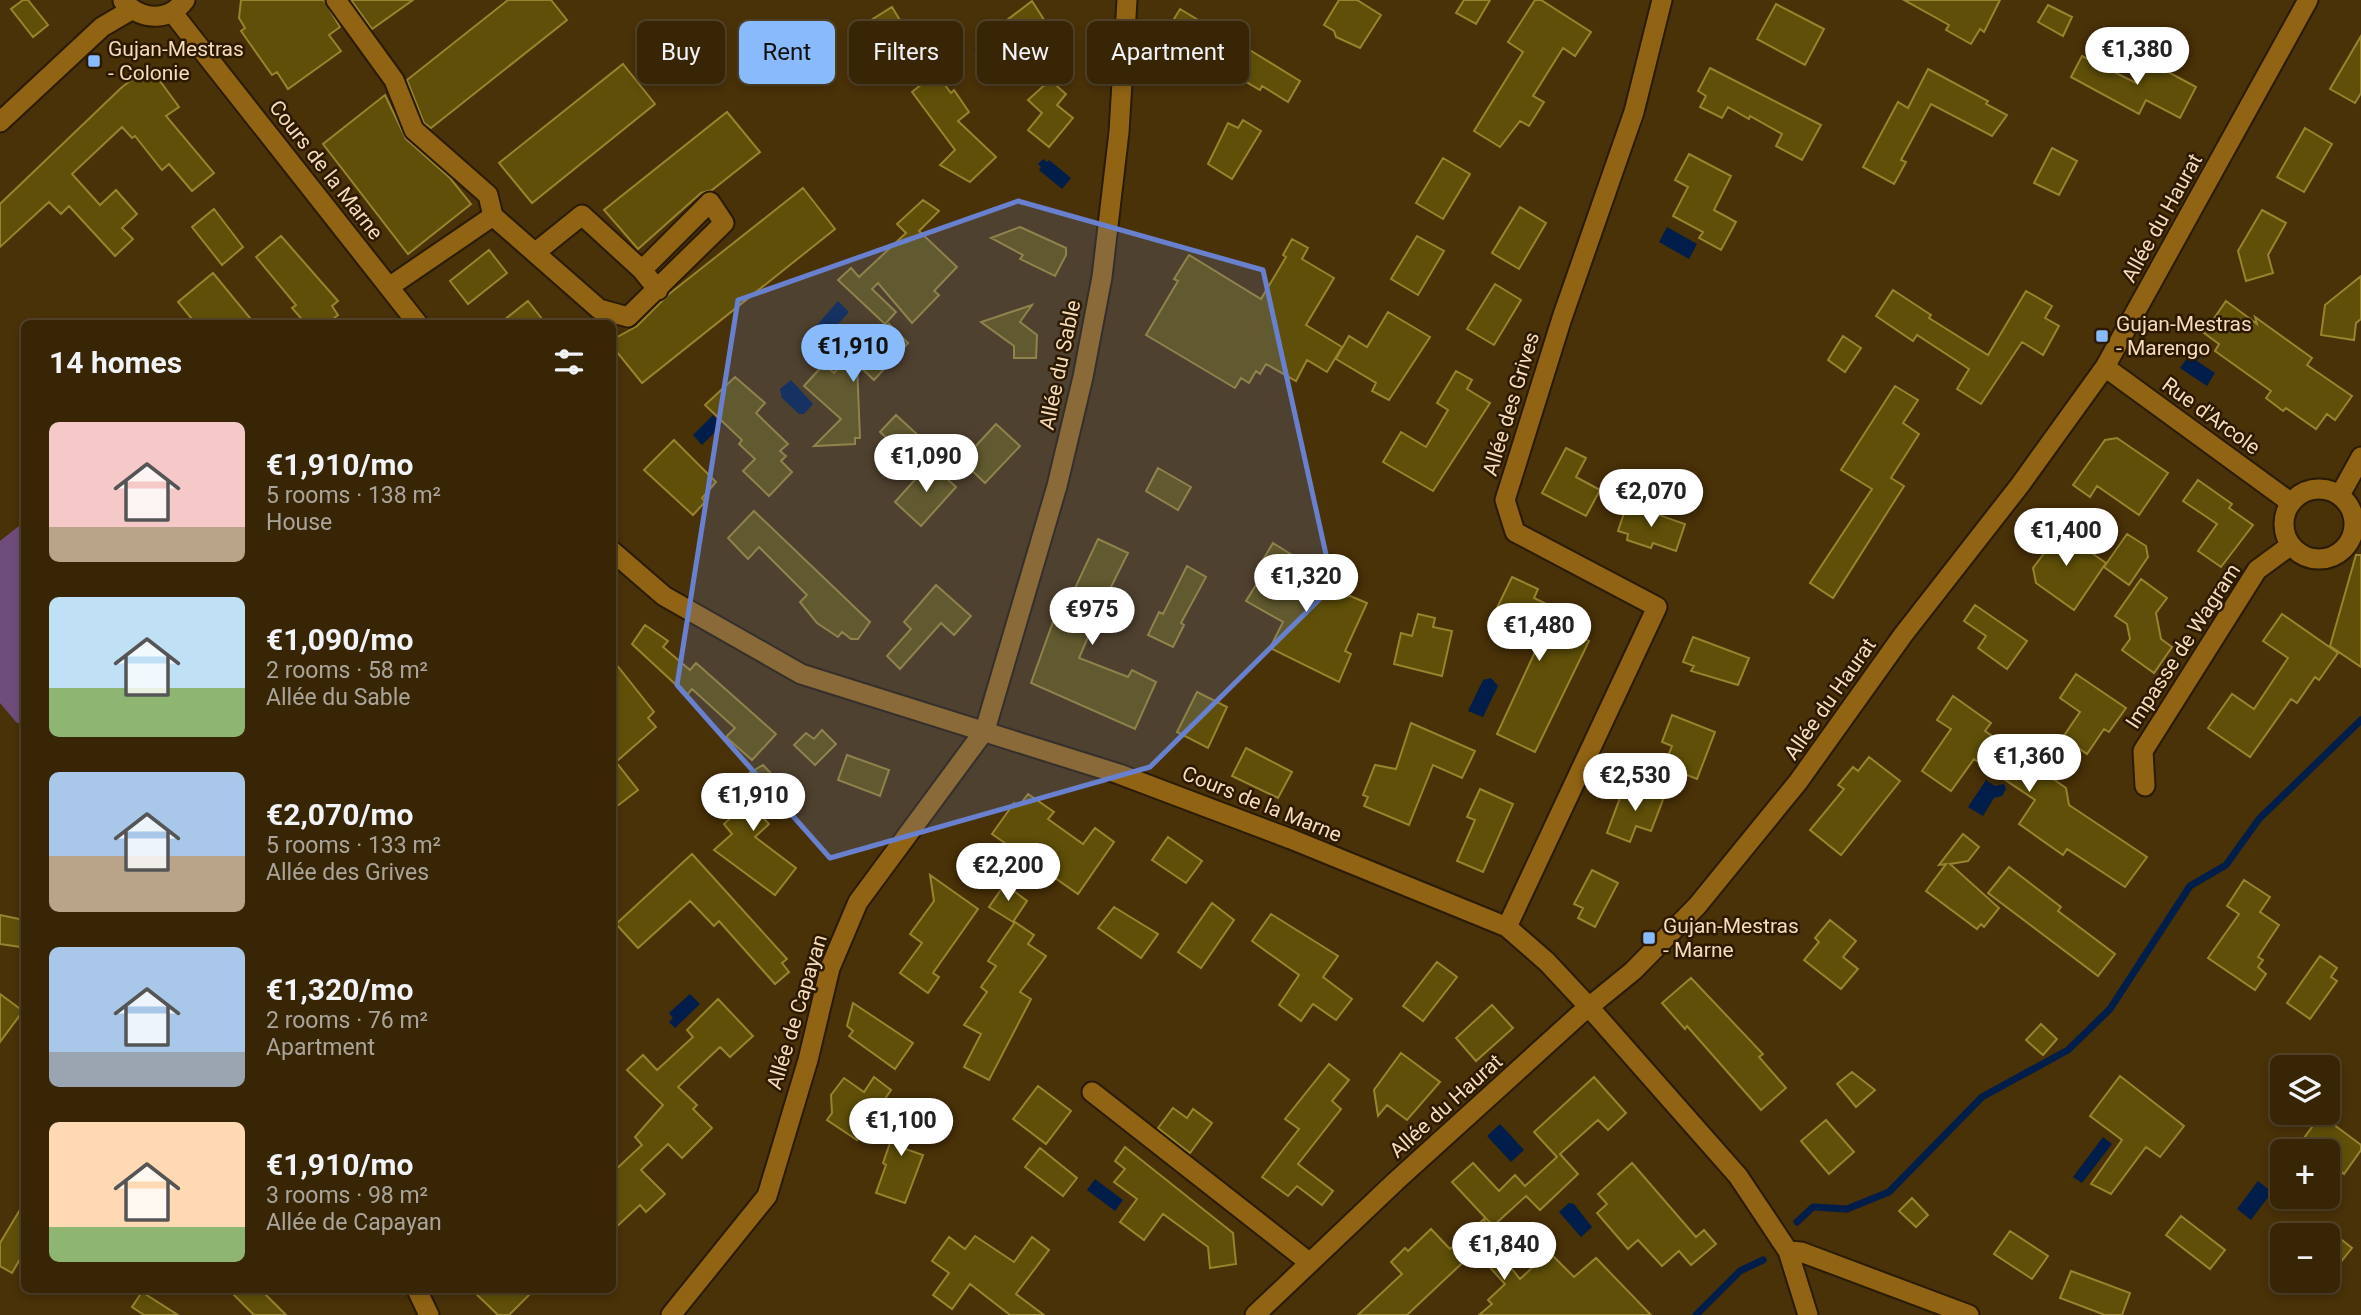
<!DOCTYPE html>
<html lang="en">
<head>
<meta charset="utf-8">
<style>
  body { margin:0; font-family:Roboto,sans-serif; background:#423114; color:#f1f3f6; height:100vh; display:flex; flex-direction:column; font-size:26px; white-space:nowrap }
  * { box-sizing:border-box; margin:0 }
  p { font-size:23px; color:#aaa59b }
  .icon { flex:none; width:38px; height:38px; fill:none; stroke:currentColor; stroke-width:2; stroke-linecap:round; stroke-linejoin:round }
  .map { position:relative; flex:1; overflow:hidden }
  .drawer { position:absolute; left:21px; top:320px; width:595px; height:973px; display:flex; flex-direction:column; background:#372506; border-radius:10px; box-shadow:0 4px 10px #0003,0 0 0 2px #514228 }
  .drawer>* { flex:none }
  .top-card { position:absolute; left:637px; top:21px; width:665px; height:63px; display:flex; gap:14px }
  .controls { position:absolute; left:2270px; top:1055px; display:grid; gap:14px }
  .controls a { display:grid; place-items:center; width:70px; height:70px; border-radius:10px; background:#372506; box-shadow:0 4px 10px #0003,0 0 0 2px #514228; font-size:35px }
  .price { position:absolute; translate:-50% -60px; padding:0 16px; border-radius:24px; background:#fff; color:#222; font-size:23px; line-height:46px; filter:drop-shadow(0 2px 4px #0008) }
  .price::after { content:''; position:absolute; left:50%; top:42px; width:21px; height:16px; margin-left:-10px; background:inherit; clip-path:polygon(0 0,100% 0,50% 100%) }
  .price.current { background:#89bafc; color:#111 }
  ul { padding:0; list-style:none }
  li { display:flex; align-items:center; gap:21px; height:175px; padding:0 28px }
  li span { display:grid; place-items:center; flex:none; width:196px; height:140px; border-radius:10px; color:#555 }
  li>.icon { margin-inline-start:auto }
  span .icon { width:84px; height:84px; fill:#fffc; stroke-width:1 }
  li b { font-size:30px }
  h2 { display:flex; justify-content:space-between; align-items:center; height:84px; padding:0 28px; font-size:30px }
  .chip { padding:0 24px; border-radius:10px; background:#372506; box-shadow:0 4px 10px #0003,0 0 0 2px #514228; font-size:24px; line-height:63px }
  .chip.current { background:#89bafc; color:#111 }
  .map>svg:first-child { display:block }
  .green { fill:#6e4d7c }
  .water { fill:#001e49 }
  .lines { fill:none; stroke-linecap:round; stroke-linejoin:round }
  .stream { stroke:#001e49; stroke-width:7 }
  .building { fill:#5f4f08; stroke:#98832e; stroke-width:2 }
  .minor-casing { stroke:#291b04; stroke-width:23 }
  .minor { stroke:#916413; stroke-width:19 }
  .marked { fill:#6980ce; fill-opacity:0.2; stroke:#6980ce; stroke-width:5; stroke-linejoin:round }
  .poi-dot { fill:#89bafc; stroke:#2c1a00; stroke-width:2.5 }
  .labels { text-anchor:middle; stroke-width:5; stroke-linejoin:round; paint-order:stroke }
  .poi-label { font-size:21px; fill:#f6dcba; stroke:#2c1a00; text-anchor:start }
  .street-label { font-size:21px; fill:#f6dcba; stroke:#2c1a00 }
</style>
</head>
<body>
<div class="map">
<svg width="2361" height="1315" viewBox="0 0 2361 1315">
  <rect width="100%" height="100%" fill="#493108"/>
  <path class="green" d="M24,522V726L16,722L0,703V541Z"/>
  <path class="water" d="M995,36L1004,45L982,61L974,49Z
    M1043,159L1047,162L1049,160L1071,178L1062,189L1039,170L1041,167L1038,164Z
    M1667,227L1697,244L1689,259L1659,242Z
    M838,301L849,312L828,335L817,325Z
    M2193,350L2201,356L2197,361L2215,373L2207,386L2180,368Z
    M791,380L813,404L804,414H799L782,398L780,389Z
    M713,415L722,425L702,445L693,435Z
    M1491,678L1498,686L1483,717L1468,711L1483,680Z
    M1986,780L1995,786L2004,784L2006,789L2002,796L1994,798L1983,816L1968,807Z
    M690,994L700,1004L675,1028L669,1022L673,1018L669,1013Z
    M1500,1124L1524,1150L1511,1162L1487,1136Z
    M2103,1137L2112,1144L2082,1183L2073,1177Z
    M1095,1179L1123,1200L1115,1211L1087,1190Z
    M2258,1181L2272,1192L2251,1220L2237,1209Z
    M1569,1203L1574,1204L1592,1227L1581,1237L1559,1212Z"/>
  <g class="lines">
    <path class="stream" d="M1797,1222L1813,1207L1847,1209L1889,1192L1982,1097L2068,1050L2110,1009L2190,886L2226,865L2259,819L2361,720
      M1696,1315L1740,1271L1763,1260"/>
  </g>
  <path class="building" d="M23,0H28L48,25L33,37L11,9Z
    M241,0H324L340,27L329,35L341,51L288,89L277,72L272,75L241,31L245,28L239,18Z
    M351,0H413L372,29Z
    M508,0H551L567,20L431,128L424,123L407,80Z
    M1339,0H1357L1381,15L1360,48L1336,37L1334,31L1324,25Z
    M1464,0H1490L1476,24L1456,13Z
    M1535,0H1541L1591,32L1575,56L1563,48L1533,96L1544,102L1529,126L1520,121L1500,147L1474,131L1523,52L1508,42Z
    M1904,0H2000L1984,32L1980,29L1971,44L1946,30L1949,25Z
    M1032,1L1055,37L1037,48L1030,37L1017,45L1003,23Z
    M1776,4L1824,29L1805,65L1757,39Z
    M2048,5L2072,17L2063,36L2038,22Z
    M892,7L915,45L884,65L860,27Z
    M1180,9L1215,30L1194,65L1159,44Z
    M2361,36V93L2355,103L2330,89Z
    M1248,49L1300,81L1288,102L1262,86L1260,90L1243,80L1246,74L1236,68Z
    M2082,56L2136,83L2148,61L2196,87L2180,118L2146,100L2139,114L2071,77Z
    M623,64L655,104L532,203L499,163Z
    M149,66L179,107L166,116L214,173L192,191L169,164L162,170L135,136L132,138L122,127L72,174L100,205L116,190L137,214L122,228L133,239L115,256L69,206L61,214L49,202L0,247V204L121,88Z
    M1710,68L1821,125L1802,160L1776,146L1782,134L1750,116L1749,119L1728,107L1722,118L1700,107L1706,96L1698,91Z
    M1928,69L1988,101L1986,104L2007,115L1992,136L1931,104L1901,160L1906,162L1894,184L1863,167L1898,102L1908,108Z
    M936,73L951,93L954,90L969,112L958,121L996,157L970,182L940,165L955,150L912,92Z
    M1050,80L1066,94L1057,105L1073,118L1049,147L1028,130L1042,113L1028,100Z
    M385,95L406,139L450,178L471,204L408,254L323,144Z
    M727,112L760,152L712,190L701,193L638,249L604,210Z
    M1243,120L1261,131L1232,179L1208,164L1228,123L1238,128Z
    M2305,128L2332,144L2304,192L2277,177Z
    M2052,148L2077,161L2059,195L2034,183Z
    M1689,154L1731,176L1714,210L1736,222L1721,250L1699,238L1703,232L1673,216L1688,187L1675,180Z
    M1443,158L1470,174L1443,219L1416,203Z
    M803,188L835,229L642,383L612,346V340L637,326L669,294Z
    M923,200L939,211L919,231L957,267L934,291L939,295L912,323L878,283L872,289L896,312L885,324L838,280L851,268L859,277L906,233L897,224Z
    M1520,207L1546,223L1519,269L1492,253Z
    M214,209L243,247L222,265L192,227Z
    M2262,210L2286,223L2268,255L2273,273L2246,281L2238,251Z
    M1020,227L1066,248V255L1055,276L1020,259L1023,255L991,238Z
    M281,236L338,301L332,306L338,315L327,324H306L292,308L296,305L256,257Z
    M1417,236L1444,251L1418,295L1391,279Z
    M1292,239L1308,248L1302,259L1334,278L1306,325L1342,347L1327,372L1307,360L1296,381L1266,364L1260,374L1256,371L1249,383L1241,378L1235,388L1146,335L1178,281L1174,279L1189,255L1261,299L1286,257L1283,255Z
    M489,250L507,273L468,304L450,281Z
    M213,273L255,324H196L178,302Z
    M2361,276V319L2356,323L2354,340L2321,335L2325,305Z
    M1495,284L1521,300L1494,345L1467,329Z
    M1893,290L1931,315L1929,318L1988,355L2026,291L2052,306L2045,318L2059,326L2043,355L2022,342L1981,404L1957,389L1969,369L1917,335L1913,341L1876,316Z
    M528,301L546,324H499Z
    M2226,301L2257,324L2255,317L2312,358L2307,365L2352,396L2335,420L2327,414L2316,429L2286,408L2283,411L2266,398L2271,391L2215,351L2219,344L2204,333Z
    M1032,305L1020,322L1037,335L1036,358H1014V346L981,322Z
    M1388,312L1430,337L1389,400L1372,391L1376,383L1336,359L1349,336L1367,347Z
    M889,324L908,343L874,380L857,364L860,438H855V444L814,446L841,419L804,386L824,364L834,373L864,340L869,345Z
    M1843,336L1861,348L1845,372L1828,360Z
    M1456,371L1472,380L1467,389L1490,403L1433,491L1383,462L1401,432L1426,447L1448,410L1437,403Z
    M735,377L765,403L756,413L788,444L780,451L786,456L781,461L792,472L769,496L743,471L755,459L739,444L742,440L705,405Z
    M1895,386L1918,400L1903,423L1919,434L1891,478L1904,486L1833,598L1810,583L1872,489L1841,470Z
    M896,415L920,437L906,455L880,432Z
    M996,424L1020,446L985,483L962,461Z
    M2117,438L2168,473L2139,515L2097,486L2090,497L2073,485L2105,440Z
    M674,440L716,482L702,498L705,502L693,515L644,470Z
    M1566,448L1586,458L1576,477L1600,490L1586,516L1542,493Z
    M930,463L956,487L921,526L895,502Z
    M1158,468L1191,487L1178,510L1146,491Z
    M2198,480L2232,504L2229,508L2253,525L2221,567L2198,551L2217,524L2183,501Z
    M1627,504L1685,524L1676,551L1653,543L1651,548L1627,540L1628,534L1618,531Z
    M754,511L870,622L858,639H851L842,632L838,637L817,623L800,602L807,595L759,547L748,559L728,538Z
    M2053,526L2106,563L2074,610L2036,583L2033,568L2045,552L2038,548Z
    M2127,534L2146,546L2148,557L2129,585L2104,567Z
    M1098,539L1128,553L1109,591L1126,599L1118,616L1101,607L1079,658L1128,677L1132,670L1156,682L1135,729L1031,683L1057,611L1063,614Z
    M1273,543L1305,563L1298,574L1367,603L1345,651L1351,654L1339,682L1270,648L1283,622L1246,601L1261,577L1255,573Z
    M2356,555H2361V667L2330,646Z
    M1187,566L1206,577L1181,623L1184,625L1173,647L1148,635L1159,612L1163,614Z
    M1512,577L1538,589L1534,598L1575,618L1569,631L1589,641L1535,752L1497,734L1541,639L1493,616Z
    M2141,579L2167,598L2156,613L2161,639L2172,647L2154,673L2122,650L2130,639L2127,624L2115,616Z
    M936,585L971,616L954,635L941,623L900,669L887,656L911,629L904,622Z
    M1975,605L2027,641L2007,669L1978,648L1986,636L1964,621Z
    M1418,614L1435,618L1433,627L1452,631L1442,676L1394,664L1401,633L1412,636Z
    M2282,614L2338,653L2319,680L2315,677L2297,703L2291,699L2250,757L2208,728L2232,694L2254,709L2288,658L2263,641Z
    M645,625L668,641L663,647L690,670L696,663L776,734L752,760L726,737L735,728L692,689L687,695L632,644Z
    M1693,637L1749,658L1738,685L1691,671L1694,666L1683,662Z
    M612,659L654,712L648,718L656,727L616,762L638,790L612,810Z
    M2076,674L2126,708L2109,732L2104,729L2087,754L2063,737L2080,712L2060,698Z
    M1197,692L1227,707L1208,748L1177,732Z
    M1953,696L1991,723L1985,731L2066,788L2069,805L2147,857L2125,887L2067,849L2063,855L2019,824L2035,800L1974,759L1951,791L1922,771L1951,729L1937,720Z
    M1672,715L1715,732L1697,779L1664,766L1672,746L1662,742Z
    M1411,723L1475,751L1462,778L1433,765L1409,825L1364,806L1368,797L1363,795L1375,765L1396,769Z
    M822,730L836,744L815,765L794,745L806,733L814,739Z
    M1246,748L1292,772L1278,798L1232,776Z
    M847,755L889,770L880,796L838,780Z
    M1869,757L1900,781L1841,855L1810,830L1844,789L1838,785L1853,767L1858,771Z
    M763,765L780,783L753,807L769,824L755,837L796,868L775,895L714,850L732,834L724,824L738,811L724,788Z
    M1624,787L1639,793L1641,789L1664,797L1651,831L1636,826L1630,842L1607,833Z
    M1480,789L1513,804L1483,872L1457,861L1475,820L1467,817Z
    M1028,794L1054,812L1048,819L1083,844L1095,828L1114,842L1078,894L992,834L1014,803L1019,806Z
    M1963,834L1979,847L1968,861L1950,864L1999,908L1984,927L1981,924L1977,929L1926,891L1946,864L1939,865Z
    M1168,837L1202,861L1186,883L1152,860Z
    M692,854L787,959L782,963L789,972L775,984L719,921L714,926L690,901L638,948L616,924Z
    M2009,867L2061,907L2058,911L2115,954L2098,976L1988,893Z
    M1592,870L1618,883L1595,927L1578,918L1583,908L1574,904Z
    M930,875L978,909L933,973L939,977L928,993L900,973L922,943L910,934L934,901Z
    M2244,880L2270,897L2260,912L2279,925L2258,957L2263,960L2258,967L2266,974L2255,990L2208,958L2239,914L2227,906Z
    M1005,884L1027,901L1013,922L989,907Z
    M1212,903L1234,920L1201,968L1178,952Z
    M1114,907L1158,934L1141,958L1098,928Z
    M1271,914L1338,956L1323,977L1352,999L1336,1020L1313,1004L1301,1021L1279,1005L1299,975L1252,941Z
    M0,915L24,920L21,947L0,944Z
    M1830,920L1856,941L1843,957L1858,969L1841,989L1804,960L1819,942L1815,938Z
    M1015,922L1034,935L1028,944L1046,956L1020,992L1031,999L989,1080L964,1067L981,1034L964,1025L987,992L981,987L996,966L988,961Z
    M2320,956L2337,968L2331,977L2337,981L2310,1019L2287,1003Z
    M1437,962L1457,977L1423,1021L1403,1006Z
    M1691,978L1763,1054L1759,1057L1786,1088L1761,1110L1687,1026L1685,1029L1662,1003Z
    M0,994L23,1011L0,1042Z
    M718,999L753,1036L730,1057L720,1047L678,1087L697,1105L693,1109L712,1128L682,1158L668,1144L641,1170L665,1194L646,1212L640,1205L612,1231V1173L642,1145L635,1137L663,1105L627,1070L643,1055L657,1070L693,1037L687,1030Z
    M853,1003L913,1043L895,1069L849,1036L853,1031L847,1026Z
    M1492,1005L1513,1028L1476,1061L1456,1038Z
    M2041,1024L2057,1039L2043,1055L2026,1040Z
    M1401,1053L1440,1082L1407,1120L1387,1105L1378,1116L1374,1090Z
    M1329,1064L1349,1080L1332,1101L1341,1109L1298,1164L1333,1191L1322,1205L1297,1186L1288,1196L1262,1177L1299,1129L1285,1119Z
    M1852,1072L1875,1090L1856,1107L1837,1084Z
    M2120,1076L2184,1126L2160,1157L2146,1147L2111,1194L2091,1184L2122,1140L2090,1116Z
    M874,1077L891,1090L857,1140L827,1120L832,1113L831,1095L844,1078L864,1092Z
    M1594,1077L1626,1113L1608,1130L1598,1120L1560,1154L1578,1174L1540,1210L1526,1196L1493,1226L1452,1182L1473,1163L1499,1191L1515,1175L1525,1186L1557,1157L1534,1132Z
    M1038,1086L1071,1111L1046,1144L1013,1119Z
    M905,1100L924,1115L900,1147L923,1155L905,1203L876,1193L886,1165L883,1163Z
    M1173,1108L1187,1118L1193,1109L1212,1123L1190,1153L1158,1128Z
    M2321,1115L2361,1145V1150L2344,1174L2328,1161V1152H2314L2301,1142Z
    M1826,1120L1854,1152L1829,1174L1801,1141Z
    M1125,1147L1233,1233L1236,1264L1210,1268L1208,1247L1163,1214L1144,1240L1120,1222L1137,1199L1114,1182L1125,1169L1115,1161Z
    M1040,1148L1077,1178L1063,1196L1025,1167Z
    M1632,1163L1696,1237L1704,1230L1716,1244L1691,1265L1679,1251L1662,1266L1638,1240L1628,1249L1597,1213L1607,1204L1598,1194Z
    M1912,1198L1928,1215L1916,1227L1899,1211Z
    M24,1203V1252L12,1273L0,1266V1243Z
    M2181,1216L2225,1250L2210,1269L2166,1235Z
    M1484,1219L1493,1245L1520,1279L1549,1252L1574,1277L1596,1258L1651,1315H1479L1492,1304L1488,1300L1505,1284L1475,1251L1407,1315H1358L1402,1274L1391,1262L1405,1248L1408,1251L1431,1229L1450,1249Z
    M2328,1229L2352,1248L2328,1278Z
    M2010,1231L2048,1256L2032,1279L1994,1254Z
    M975,1236L1014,1262L1032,1237L1049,1250L1016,1294L1044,1315H1010L970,1284L952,1309L933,1295L949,1273L932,1261L949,1237L965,1249Z
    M2071,1271L2130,1293L2122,1315H2105L2060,1298Z
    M229,1290H261L286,1315H254Z
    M472,1290H534L509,1315H498Z
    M142,1292L178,1315H144L132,1307Z"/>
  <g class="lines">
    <defs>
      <path id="minor" d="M336,0L394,80L414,130L488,195L493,216L599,309L628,317L724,223L710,202L642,270L658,290
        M123,1C141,20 168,23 185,0
        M172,12L418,324
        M0,122L102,27L131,10
        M536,252L582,215L642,270
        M389,287L493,216
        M2105,367L2290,502
        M2284 524a35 35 0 1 1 70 0a35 35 0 1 1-70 0Z
        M2340,495L2361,457
        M612,551L664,596L801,674L1119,774L1291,839L1507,927L1547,962L1589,1007L1738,1176L1788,1251L1808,1315
        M2145,786L2143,751L2257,570L2291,545
        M1507,927L1657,607L1515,532L1505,500L1562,318L1634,112L1662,0
        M1092,1092L1310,1263
        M1788,1251L1801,1252L1969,1315
        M417,1290L429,1315
        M671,1315L767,1196L808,1060L830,968L858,902L985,730L1057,486L1083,377L1102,277L1119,132L1127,0
        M1255,1315L1396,1181L1579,1015L1633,971L1697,906L1798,782L1903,635L2020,485L2105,367L2308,0"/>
    </defs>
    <use href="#minor" class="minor-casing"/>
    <use href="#minor" class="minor"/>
  </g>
  <path class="marked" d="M1018,201L1263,270L1333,586L1150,767L830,858L677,685L738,300Z"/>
  <g class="poi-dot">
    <rect x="87" y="54" width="14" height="14" rx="3.5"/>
    <rect x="2095" y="329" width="14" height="14" rx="3.5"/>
    <rect x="1642" y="931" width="14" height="14" rx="3.5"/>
  </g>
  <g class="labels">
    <g class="poi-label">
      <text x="108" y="56">Gujan-Mestras<tspan x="108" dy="24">- Colonie</tspan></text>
      <text x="2116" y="331">Gujan-Mestras<tspan x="2116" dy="24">- Marengo</tspan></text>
      <text x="1663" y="933">Gujan-Mestras<tspan x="1663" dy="24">- Marne</tspan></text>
    </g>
    <g class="street-label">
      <text transform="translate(326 170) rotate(52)" y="7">Cours de la Marne</text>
      <text transform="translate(2162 218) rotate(-61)" y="7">Allée du Haurat</text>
      <text transform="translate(1060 365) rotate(-78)" y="7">Allée du Sable</text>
      <text transform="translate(1511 404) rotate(-73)" y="7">Allée des Grives</text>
      <text transform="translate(2211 416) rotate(36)" y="7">Rue d'Arcole</text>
      <text transform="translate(2183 646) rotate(-57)" y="7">Impasse de Wagram</text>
      <text transform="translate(1830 699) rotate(-55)" y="7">Allée du Haurat</text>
      <text transform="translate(1262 804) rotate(22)" y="7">Cours de la Marne</text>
      <text transform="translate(797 1012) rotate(-73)" y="7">Allée de Capayan</text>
      <text transform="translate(1446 1106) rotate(-42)" y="7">Allée du Haurat</text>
    </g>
  </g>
</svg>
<div class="controls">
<a><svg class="icon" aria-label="layers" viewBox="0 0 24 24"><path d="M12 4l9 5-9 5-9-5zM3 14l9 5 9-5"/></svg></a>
<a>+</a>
<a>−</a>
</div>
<b class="price" style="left:2137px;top:87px">€1,380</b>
<b class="price current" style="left:853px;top:384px">€1,910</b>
<b class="price" style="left:926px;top:494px">€1,090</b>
<b class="price" style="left:1651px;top:529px">€2,070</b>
<b class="price" style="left:2066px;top:568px">€1,400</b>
<b class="price" style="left:1306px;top:614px">€1,320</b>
<b class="price" style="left:1092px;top:647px">€975</b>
<b class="price" style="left:1539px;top:663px">€1,480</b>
<b class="price" style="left:2029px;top:794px">€1,360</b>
<b class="price" style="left:1635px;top:813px">€2,530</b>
<b class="price" style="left:753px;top:833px">€1,910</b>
<b class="price" style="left:1008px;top:903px">€2,200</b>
<b class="price" style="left:901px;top:1158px">€1,100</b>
<b class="price" style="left:1504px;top:1282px">€1,840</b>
<div class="top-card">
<a class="chip">Buy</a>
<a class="chip current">Rent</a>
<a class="chip">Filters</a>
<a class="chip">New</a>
<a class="chip">Apartment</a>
</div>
<section class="drawer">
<h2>14 homes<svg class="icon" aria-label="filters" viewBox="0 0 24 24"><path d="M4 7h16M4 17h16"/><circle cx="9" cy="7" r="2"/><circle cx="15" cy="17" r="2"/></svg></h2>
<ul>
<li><span style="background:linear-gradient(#f6c9c9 75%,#b9a48a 0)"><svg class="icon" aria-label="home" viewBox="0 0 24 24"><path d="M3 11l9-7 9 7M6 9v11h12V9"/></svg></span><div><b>€1,910/mo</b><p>5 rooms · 138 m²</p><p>House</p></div></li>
<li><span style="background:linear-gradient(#bfe0f5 65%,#8fb573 0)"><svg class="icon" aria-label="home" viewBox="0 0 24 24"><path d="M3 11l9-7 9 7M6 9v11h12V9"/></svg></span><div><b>€1,090/mo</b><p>2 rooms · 58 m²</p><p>Allée du Sable</p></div></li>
<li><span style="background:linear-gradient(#a9c7e8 60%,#b9a48a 0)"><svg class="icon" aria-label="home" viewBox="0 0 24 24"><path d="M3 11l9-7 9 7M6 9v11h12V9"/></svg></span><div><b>€2,070/mo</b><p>5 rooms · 133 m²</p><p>Allée des Grives</p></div></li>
<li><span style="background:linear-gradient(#a9c7e8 75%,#9aa5b1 0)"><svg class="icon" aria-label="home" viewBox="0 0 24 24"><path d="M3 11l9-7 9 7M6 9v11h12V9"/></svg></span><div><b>€1,320/mo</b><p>2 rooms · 76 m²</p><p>Apartment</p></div></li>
<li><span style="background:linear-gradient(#ffd9b3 75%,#8fb573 0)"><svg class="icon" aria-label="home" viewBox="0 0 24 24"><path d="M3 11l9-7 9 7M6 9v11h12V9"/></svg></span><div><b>€1,910/mo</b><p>3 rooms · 98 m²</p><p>Allée de Capayan</p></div></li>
</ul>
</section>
</div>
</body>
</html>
